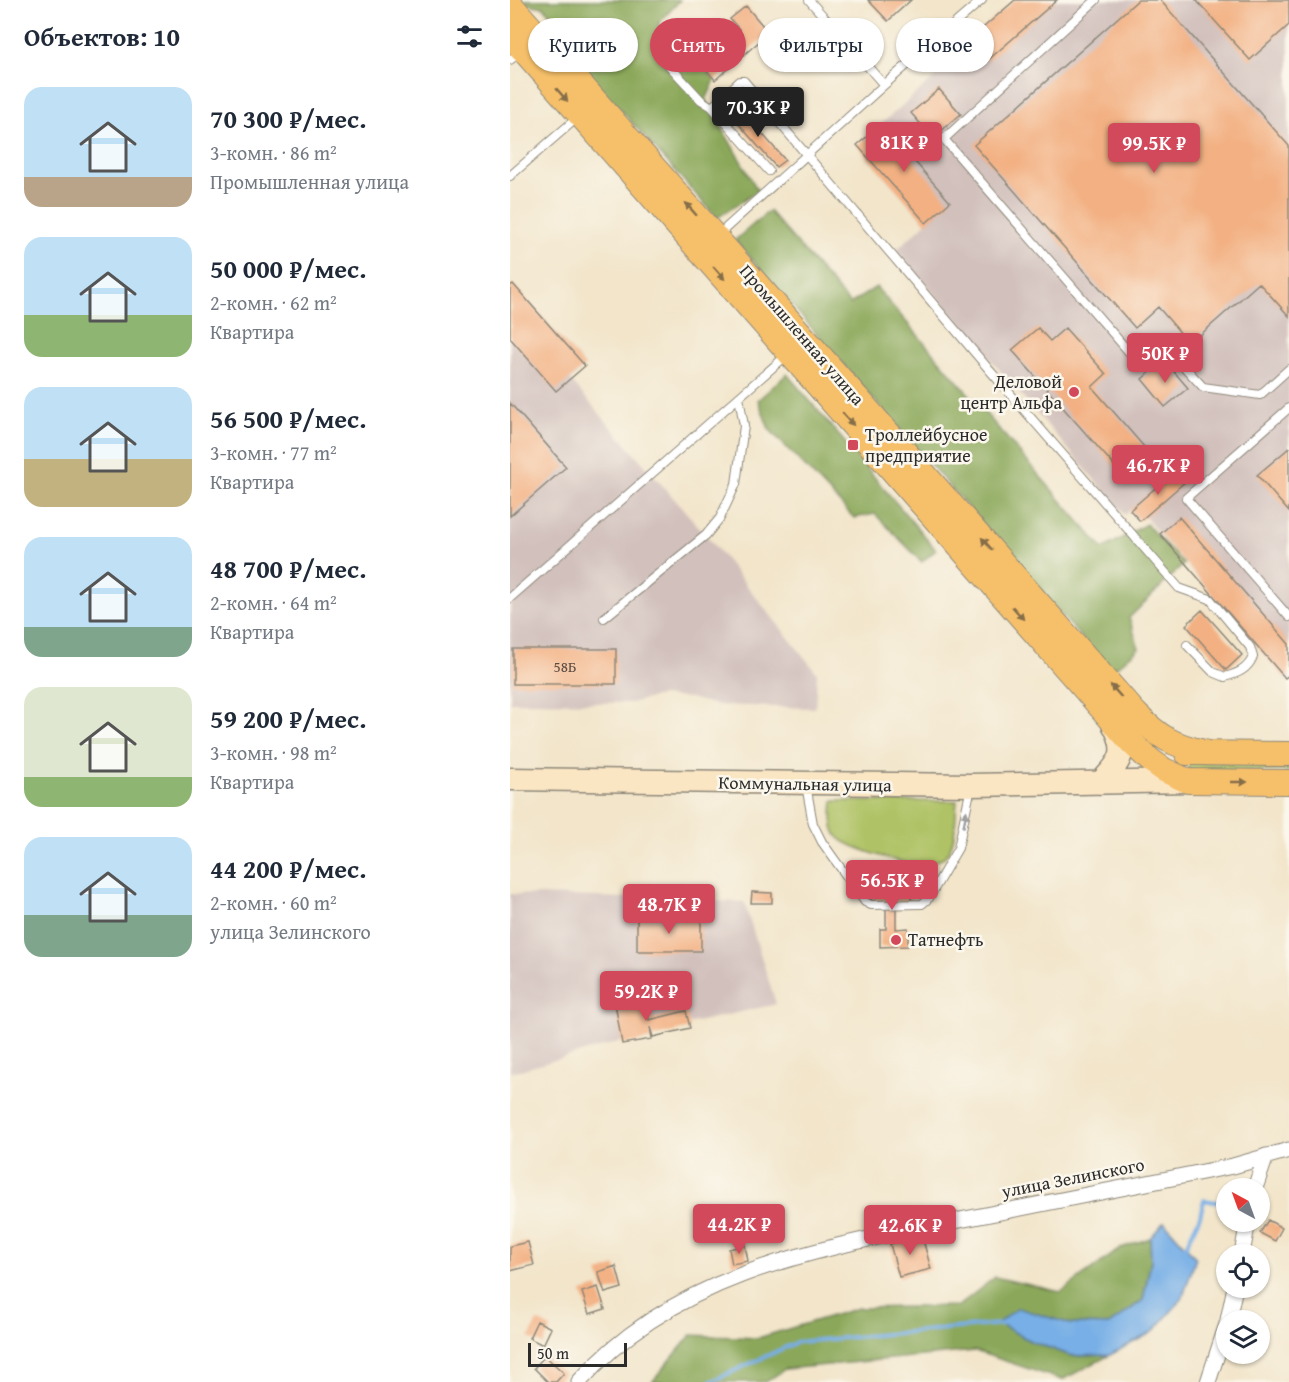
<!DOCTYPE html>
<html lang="ru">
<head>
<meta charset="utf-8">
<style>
  body { margin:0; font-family:"Gentium Book Plus",serif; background:#f2f2f3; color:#1f2937; height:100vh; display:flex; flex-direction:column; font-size:22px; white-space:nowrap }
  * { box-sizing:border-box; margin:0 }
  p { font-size:20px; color:#747a83 }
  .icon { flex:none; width:33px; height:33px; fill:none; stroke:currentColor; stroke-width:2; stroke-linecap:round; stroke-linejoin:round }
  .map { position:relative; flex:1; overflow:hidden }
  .sheet { display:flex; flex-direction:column; background:#fff; width:510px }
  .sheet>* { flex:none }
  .hud { position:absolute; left:18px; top:18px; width:570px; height:54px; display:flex; gap:12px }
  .needle { width:39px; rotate:319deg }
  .fabs { position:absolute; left:706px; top:1178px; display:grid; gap:12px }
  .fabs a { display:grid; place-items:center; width:54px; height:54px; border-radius:50%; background:#fff; box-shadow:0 2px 4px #0004; font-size:30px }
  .scale { position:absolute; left:18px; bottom:15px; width:99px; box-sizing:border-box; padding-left:6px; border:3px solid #2b2b2b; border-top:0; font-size:16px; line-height:21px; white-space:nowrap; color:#2b2b2b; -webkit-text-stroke:4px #fbf7ec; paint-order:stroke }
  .price { position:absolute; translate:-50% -51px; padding:0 14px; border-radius:6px; background:#d1495b; color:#fff; font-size:20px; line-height:39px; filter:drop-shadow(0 2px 3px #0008) }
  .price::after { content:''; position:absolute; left:50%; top:36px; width:18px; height:14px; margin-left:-9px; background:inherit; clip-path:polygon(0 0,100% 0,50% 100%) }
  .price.on { background:#222; color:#fff }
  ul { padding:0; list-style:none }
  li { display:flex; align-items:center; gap:18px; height:150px; padding:0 24px }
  li span { display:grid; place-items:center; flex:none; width:168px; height:120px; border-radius:18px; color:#555 }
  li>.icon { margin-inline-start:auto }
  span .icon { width:72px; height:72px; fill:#fffc; stroke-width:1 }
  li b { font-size:26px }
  h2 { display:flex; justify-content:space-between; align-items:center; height:72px; padding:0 24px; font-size:26px }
  .pill { padding:0 21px; border-radius:27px; background:#fff; box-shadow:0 2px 4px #0004; font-size:21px; line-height:54px }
  .pill.on { background:#d1495b; color:#fff }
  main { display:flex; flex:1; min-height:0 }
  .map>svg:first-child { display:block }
  .industrial { fill:#d1c0bc }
  .green { fill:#afc265; stroke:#6d7648; stroke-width:1.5 }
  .forest { fill:#8ba85a; stroke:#5b6a42; stroke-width:1.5 }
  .water { fill:#77afe6; stroke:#516d88; stroke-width:1.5 }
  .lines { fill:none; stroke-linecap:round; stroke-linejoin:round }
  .stream { stroke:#77afe6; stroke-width:4 }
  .building { fill:#f3b183 }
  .service-casing { stroke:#8e887a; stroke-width:10 }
  .minor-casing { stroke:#8e887a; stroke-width:17 }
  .secondary-casing { stroke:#8e887a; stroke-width:25 }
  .primary-casing { stroke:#8e887a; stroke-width:26 }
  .service { stroke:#fff; stroke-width:8 }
  .minor { stroke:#fff; stroke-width:15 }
  .secondary { stroke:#fbe6c4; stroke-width:22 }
  .primary { stroke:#f6c06b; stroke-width:24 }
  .oneway { fill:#866e48 }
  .oneway2 { fill:#a0a0a0 }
  .poi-dot { fill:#d1495b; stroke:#fbf7ec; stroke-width:2 }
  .labels { text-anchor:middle; stroke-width:5; stroke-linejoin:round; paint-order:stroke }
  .number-label { font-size:15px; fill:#5d4c41 }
  .street-label { font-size:18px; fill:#2b2b2b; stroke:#fbf7ec }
  .poi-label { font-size:18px; fill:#2b2b2b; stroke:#fbf7ec; text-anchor:start }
</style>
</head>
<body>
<main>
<section class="sheet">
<h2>Объектов: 10<svg class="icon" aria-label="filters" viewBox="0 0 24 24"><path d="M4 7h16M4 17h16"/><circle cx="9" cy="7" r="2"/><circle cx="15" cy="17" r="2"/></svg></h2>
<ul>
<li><span style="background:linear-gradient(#bfe0f5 75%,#b9a48a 0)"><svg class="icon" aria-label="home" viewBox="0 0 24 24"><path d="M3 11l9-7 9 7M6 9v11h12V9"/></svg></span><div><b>70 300 ₽/мес.</b><p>3-комн. · 86 m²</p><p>Промышленная улица</p></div></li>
<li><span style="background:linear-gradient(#bfe0f5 65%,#8fb573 0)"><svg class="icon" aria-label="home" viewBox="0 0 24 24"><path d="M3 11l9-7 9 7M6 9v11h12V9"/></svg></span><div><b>50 000 ₽/мес.</b><p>2-комн. · 62 m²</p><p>Квартира</p></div></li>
<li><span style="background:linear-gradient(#bfe0f5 60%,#c2b280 0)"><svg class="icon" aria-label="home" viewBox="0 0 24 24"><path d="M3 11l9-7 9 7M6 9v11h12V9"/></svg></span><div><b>56 500 ₽/мес.</b><p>3-комн. · 77 m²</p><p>Квартира</p></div></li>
<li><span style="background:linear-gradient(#bfe0f5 75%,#7fa58c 0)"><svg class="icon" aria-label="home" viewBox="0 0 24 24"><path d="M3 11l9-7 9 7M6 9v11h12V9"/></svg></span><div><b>48 700 ₽/мес.</b><p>2-комн. · 64 m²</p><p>Квартира</p></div></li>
<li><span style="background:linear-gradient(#dfe7d0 75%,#8fb573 0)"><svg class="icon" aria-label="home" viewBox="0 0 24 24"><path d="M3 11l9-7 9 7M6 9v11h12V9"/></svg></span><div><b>59 200 ₽/мес.</b><p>3-комн. · 98 m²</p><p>Квартира</p></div></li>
<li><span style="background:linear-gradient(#bfe0f5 65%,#7fa58c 0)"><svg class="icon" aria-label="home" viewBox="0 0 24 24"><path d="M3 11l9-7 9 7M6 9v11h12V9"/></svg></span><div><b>44 200 ₽/мес.</b><p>2-комн. · 60 m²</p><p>улица Зелинского</p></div></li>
</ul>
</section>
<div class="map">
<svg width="779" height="1382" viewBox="0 0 779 1382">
  <rect width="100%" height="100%" fill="#fbf7ec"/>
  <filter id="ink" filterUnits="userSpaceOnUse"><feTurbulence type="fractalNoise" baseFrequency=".0167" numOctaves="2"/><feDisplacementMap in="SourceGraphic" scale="12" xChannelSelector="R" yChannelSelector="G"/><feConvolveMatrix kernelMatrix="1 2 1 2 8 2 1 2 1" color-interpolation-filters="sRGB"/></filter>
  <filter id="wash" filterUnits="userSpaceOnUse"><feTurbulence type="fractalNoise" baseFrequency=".008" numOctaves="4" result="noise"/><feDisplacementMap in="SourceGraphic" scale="24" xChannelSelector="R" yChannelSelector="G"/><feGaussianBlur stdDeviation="1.35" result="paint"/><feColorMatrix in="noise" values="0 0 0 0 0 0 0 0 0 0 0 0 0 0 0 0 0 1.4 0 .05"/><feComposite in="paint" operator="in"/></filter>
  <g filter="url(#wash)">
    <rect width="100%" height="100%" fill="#f2e5ca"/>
    <path class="industrial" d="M505,0H779V683L635,517L630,521L620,510L615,515L386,250L416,223L347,145L462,45L459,40Z
      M3,284L75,366L60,380L196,535L307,673L305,708L206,705L180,698L150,696L120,703L0,702V286Z
      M0,894L234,902L266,1004L147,1031L0,1073Z"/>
    <path class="green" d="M679,762L779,763V771L678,770Z
      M323,801H447C445,818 447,841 436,855C429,863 416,864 406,864C390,863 338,848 328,837C320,827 322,812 323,801Z"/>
    <path class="forest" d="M14,0H170L148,24L174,55L182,53L205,80L196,100L248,191L207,218L49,41L50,27L34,7L17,4Z
      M259,211L340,304L366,287L593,549L636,524L674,564L619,618L629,648L601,672L225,240Z
      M277,374L426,550L412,562L365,514L344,518L259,429L248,400Z
      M640,1238L641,1261L633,1300L599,1325L561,1324L508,1309L489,1323L520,1341L562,1356L600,1355L552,1380L465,1351L275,1369L256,1382H142L181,1335L248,1338L348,1308L448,1306L485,1277L551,1292L611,1248Z"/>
    <path class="water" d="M654,1222L686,1258L672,1299L643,1332L600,1355L562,1356L520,1341L488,1323L508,1308L561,1324L599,1325L633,1300L641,1261L640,1238Z"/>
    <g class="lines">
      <path class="stream" d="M674,1250L690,1216L694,1200L717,1204
        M200,1382L287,1342L492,1324"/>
    </g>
    <g id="blocks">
      <path class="building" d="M358,0H401L378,21Z
        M505,0H547L477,61L459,40Z
        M628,0H650L779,146V316L749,283L680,344L648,307L625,328L464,145Z
        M686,0H779V25L740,60Z
        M236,6L259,33L205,80L182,53L197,41L206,51L230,30L220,19Z
        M429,89L451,114L423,138L401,113Z
        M230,108L275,160L266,167L221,115Z
        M372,124L440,202L416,223L347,145Z
        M3,284L75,366L46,391L0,338V286Z
        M528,328L540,341L555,328L596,374L582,387L635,448L609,471L502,350Z
        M654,360L678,388L655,407L632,379Z
        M0,403L56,467L0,516Z
        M779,448V512L747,475Z
        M666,470L676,481L630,521L620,510Z
        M669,517L779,644V675L775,678L650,534Z
        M692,610L732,655L716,670L676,625Z
        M3,649H106V684H3Z
        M401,882V901L386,902V929L398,928V946L370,947V929H376V902H361V883Z
        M242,892L262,893V903H241Z
        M127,918L191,919V951H127Z
        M135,998L139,1020L176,1011L180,1028L143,1037L140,1027L142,1039L112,1044L105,1003Z
        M758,1220L772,1228L765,1241L750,1233Z
        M412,1236L421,1269L389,1277L380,1244Z
        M18,1242L24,1265L0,1271V1246Z
        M235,1245L238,1261L222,1264L219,1249Z
        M106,1266L112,1288L95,1293L88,1272Z
        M88,1287L95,1309L79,1314L72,1292Z
        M27,1321L41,1328L33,1345L19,1338Z
        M35,1356L54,1373L46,1382H38L24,1368Z"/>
    </g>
  </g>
  <g filter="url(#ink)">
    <use href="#blocks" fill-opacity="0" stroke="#8e887a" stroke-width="1.5"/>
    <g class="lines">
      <defs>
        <path id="service" d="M299,0L374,85
          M586,0L434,139L619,352L655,346L693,387L750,395L779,369
          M153,59L191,100L202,107L230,81H234L482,373L669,588L700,599L740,647L743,657C737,670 728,673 715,677L703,672L677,645
          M0,60L12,51
          M202,107L259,171
          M0,176L67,118
          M207,236L374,85L472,0
          M779,408L676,498L779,617
          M0,598L278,354
          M94,618L196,535L210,518L226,484L234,426L229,397
          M296,785L303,824L312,842L355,902L361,905L412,904L419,898L448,848L461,787"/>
        <path id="minor" d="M745,1188L756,1156
          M732,1254L738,1221
          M718,1320L725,1287
          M69,1382C169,1269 320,1247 460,1218C548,1201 635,1183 723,1166L779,1150
          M698,1382L717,1324"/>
        <path id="secondary" d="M0,779L461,785L678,781
          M590,783C612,761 619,751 602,722"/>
        <path id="primary" d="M0,4L626,714C649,737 662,745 694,752
          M0,35L622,743L640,760L654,770L678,781L779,782
          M677,753L779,754"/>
      </defs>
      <use href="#service" class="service-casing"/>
      <use href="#minor" class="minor-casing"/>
      <use href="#secondary" class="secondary-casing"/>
      <use href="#primary" class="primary-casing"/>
      <use href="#service" class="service"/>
      <use href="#minor" class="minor"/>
      <use href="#secondary" class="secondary"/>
      <use href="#primary" class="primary"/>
    </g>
    <defs><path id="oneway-solid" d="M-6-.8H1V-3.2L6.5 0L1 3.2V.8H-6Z" transform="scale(1.5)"/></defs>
    <g class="oneway">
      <use href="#oneway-solid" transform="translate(52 95) rotate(49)"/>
      <use href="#oneway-solid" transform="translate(181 209) rotate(-131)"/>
      <use href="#oneway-solid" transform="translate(209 273) rotate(49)"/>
      <use href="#oneway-solid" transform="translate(338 419) rotate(49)"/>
      <use href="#oneway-solid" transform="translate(477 544) rotate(-131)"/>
      <use href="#oneway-solid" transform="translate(508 613) rotate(49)"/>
      <use href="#oneway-solid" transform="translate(606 691) rotate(-131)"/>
      <use href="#oneway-solid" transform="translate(729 782)"/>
    </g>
    <use class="oneway2" href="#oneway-solid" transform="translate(455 819) rotate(-79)"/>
  </g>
  <g class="poi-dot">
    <circle cx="564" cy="392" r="6"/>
    <rect x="337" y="439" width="12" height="12" rx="3"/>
    <circle cx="386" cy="940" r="6"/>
  </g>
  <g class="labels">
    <g class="number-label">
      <text x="55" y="672">58Б</text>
    </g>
    <g class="street-label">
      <text transform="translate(292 335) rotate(49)" y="6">Промышленная улица</text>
      <text transform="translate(295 784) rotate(1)" y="6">Коммунальная улица</text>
      <text transform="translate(563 1178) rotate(-11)" y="6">улица Зелинского</text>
    </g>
    <g class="poi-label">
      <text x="552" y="388" text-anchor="end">Деловой<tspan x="552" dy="21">центр Альфа</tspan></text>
      <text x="355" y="441">Троллейбусное<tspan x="355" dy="21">предприятие</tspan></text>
      <text x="398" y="946">Татнефть</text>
    </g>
  </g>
</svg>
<div class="fabs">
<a><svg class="needle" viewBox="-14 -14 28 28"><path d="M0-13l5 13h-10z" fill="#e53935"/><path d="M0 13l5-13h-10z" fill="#747a83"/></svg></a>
<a><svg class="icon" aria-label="locate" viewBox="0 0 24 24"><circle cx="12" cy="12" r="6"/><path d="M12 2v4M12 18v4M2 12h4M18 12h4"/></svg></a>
<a><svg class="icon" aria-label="layers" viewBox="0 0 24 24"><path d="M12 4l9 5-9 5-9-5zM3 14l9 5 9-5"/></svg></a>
</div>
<div class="scale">50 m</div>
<b class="price on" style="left:248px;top:138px">70.3K ₽</b>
<b class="price" style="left:394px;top:173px">81K ₽</b>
<b class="price" style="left:644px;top:174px">99.5K ₽</b>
<b class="price" style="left:655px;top:384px">50K ₽</b>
<b class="price" style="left:648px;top:496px">46.7K ₽</b>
<b class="price" style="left:382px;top:911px">56.5K ₽</b>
<b class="price" style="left:159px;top:935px">48.7K ₽</b>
<b class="price" style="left:136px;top:1022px">59.2K ₽</b>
<b class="price" style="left:229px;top:1255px">44.2K ₽</b>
<b class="price" style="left:400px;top:1256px">42.6K ₽</b>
<div class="hud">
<a class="pill">Купить</a>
<a class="pill on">Снять</a>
<a class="pill">Фильтры</a>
<a class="pill">Новое</a>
</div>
</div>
</main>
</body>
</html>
